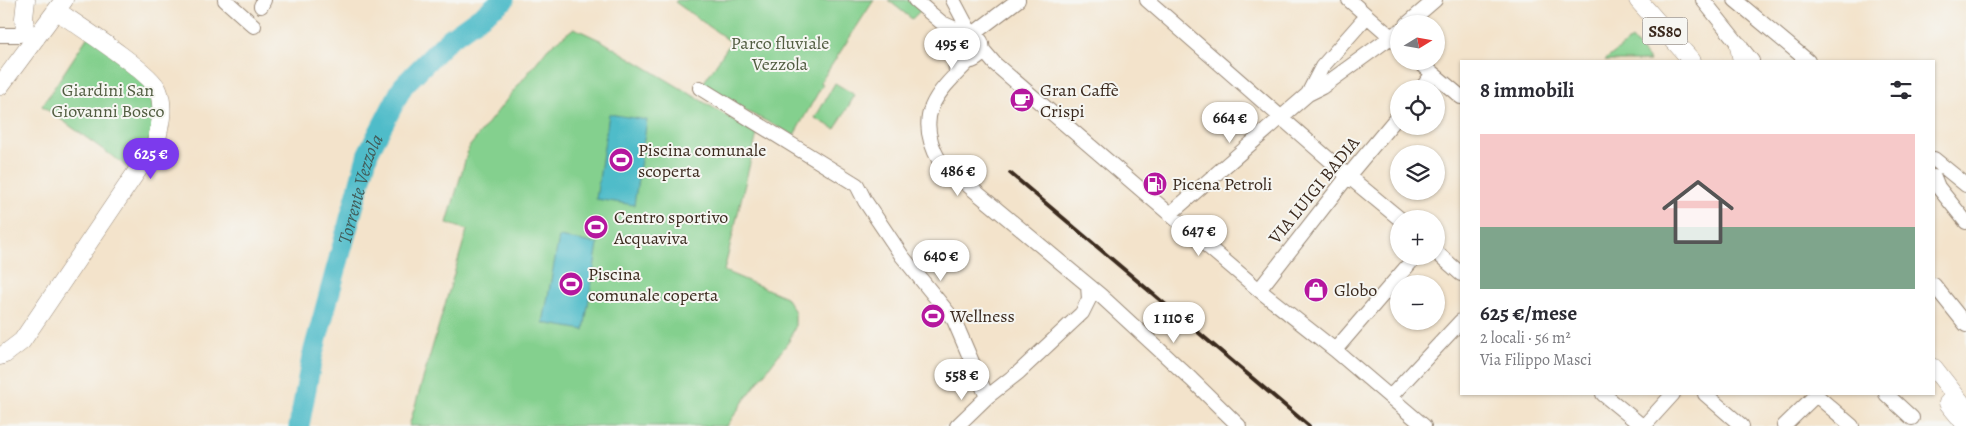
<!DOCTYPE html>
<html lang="it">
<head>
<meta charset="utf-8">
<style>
  body { margin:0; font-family:Alegreya,serif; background:#f7f7f7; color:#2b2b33; height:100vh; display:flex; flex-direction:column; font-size:19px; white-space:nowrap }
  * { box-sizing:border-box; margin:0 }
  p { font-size:16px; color:#7c7c81 }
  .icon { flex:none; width:28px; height:28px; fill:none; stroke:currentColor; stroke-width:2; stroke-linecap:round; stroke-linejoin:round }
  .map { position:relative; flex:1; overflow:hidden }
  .panel { position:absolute; left:1460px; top:60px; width:475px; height:335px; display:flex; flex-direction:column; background:#fff; border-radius:0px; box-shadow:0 1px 4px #0004 }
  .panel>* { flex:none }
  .needle { width:32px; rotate:79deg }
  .buttons { position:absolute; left:1390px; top:15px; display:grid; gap:10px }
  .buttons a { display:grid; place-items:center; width:55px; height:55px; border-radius:50%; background:#fff; box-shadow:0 1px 4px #0004; font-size:25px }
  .price { position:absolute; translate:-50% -42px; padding:0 11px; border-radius:18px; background:#fff; color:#222; font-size:16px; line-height:32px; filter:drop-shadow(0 1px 2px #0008) }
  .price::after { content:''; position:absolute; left:50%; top:30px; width:15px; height:11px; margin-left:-8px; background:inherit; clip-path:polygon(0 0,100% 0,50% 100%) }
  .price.current { background:#7c3aed; color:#fff }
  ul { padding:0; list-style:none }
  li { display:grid; align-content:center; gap:10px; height:265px; padding:0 20px }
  li span { display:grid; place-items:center; height:155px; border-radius:0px; color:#555 }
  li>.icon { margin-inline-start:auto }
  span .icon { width:90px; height:90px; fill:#fffc; stroke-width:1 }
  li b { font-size:21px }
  h2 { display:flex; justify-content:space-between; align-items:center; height:60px; padding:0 20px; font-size:21px }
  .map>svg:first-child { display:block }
  .green { fill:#84d08e; stroke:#607d56 }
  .water { fill:#4fbcc9; stroke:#457374 }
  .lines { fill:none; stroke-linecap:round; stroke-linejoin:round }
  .river { stroke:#4fbcc9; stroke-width:21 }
  .minor-casing { stroke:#978674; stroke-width:16 }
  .major-casing { stroke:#978674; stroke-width:19 }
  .minor { stroke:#fff; stroke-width:14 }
  .major { stroke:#fff; stroke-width:18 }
  .rail { stroke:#3b2a1e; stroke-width:4 }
  .labels { text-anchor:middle; stroke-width:4; stroke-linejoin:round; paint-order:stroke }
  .shield { fill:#f6f6f2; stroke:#73675e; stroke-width:1 }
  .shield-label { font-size:16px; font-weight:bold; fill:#3b2a1e }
  .park-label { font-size:18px; fill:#515c40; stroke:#f6f6f2 }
  .poi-label { font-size:18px; fill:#3b2a1e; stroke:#f6f6f2; text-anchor:start }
  .street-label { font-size:18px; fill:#3b2a1e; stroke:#f6f6f2 }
  .water-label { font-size:19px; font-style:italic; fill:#425d5a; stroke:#f6f6f2 }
</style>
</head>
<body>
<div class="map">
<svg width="1966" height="426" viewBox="0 0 1966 426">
  <rect width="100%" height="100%" fill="#f6f6f2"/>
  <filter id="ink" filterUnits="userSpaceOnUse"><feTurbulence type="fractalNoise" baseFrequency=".02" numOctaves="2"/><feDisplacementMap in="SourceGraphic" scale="10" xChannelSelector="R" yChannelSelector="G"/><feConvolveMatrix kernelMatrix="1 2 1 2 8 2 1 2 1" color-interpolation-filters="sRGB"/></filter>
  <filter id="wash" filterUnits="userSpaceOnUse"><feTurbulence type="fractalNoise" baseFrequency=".0096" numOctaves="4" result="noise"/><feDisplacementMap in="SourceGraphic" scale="20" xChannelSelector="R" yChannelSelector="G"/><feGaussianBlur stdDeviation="1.12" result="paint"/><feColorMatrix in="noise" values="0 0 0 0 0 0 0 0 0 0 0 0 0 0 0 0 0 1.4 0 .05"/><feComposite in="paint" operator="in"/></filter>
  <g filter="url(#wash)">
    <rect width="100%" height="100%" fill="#f3e3cb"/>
    <path class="green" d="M677,0H874L822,80L821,83L823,84L794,135L700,88L731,42L675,2Z
      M888,0H931L912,19Z
      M574,28L602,41L757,134L724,271L786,297L795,312V327L789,341L743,402L727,426H409L467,230L447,223L469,147L548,48Z
      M90,33L153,81L162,109L136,173L42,106Z
      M1632,39L1650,61H1606L1605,60Z
      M835,83L855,95L835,129L815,118Z"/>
    <path class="water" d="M609,114L647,120L634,205L596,199Z
      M559,237L598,244L584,330L543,323Z"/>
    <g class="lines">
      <path class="river" id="s1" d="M299,426L312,357L368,153L403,86L448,40L504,0"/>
    </g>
  </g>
  <g filter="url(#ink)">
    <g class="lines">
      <defs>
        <path id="minor" d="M225,0L254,26
          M915,0L942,23L967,34
          M953,0L971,34
          M1147,0L1348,176L1400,219
          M1349,0L1398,43
          M1703,0L1752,61
          M1735,0L1808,61
          M261,6L264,0
          M1407,24L1435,0
          M973,34L1018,0
          M0,35H20L25,30
          M983,50L995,64L1145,193L1259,290L1335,350L1424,426
          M956,51L962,59L972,61C985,56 986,43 975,35C950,28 956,59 956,74
          M969,61C936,94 913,115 940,162L1100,295L1191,379L1239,426
          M1418,61L1461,97
          M700,88L857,185L865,201L902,256L954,320L987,397
          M1421,89L1432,75
          M1308,94L1322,67L1367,16
          M1934,159L1966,185
          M1934,177L1938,187L1966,222
          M1170,214L1308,94L1322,87L1399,31
          M1436,252L1461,274
          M1934,285L1966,325
          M1259,290L1348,176L1399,115
          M1335,350L1416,256
          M1603,394L1642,426
          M1705,394L1742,426
          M1886,394L1912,418
          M1816,395L1852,426
          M1390,397L1461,321
          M957,426L987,397L1019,372L1082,313L1089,299L1088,286
          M1644,426L1673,394
          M1784,426L1817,394"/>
        <path id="major" d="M26,0L24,18L25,30L36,38
          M1638,0L1692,61
          M1739,46L1742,61
          M0,86L64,0
          M0,356L5,354L22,341L156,143C160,125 165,108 158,90C151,72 76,24 57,11
          M1934,368L1966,409
          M1948,403L1966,425"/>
      </defs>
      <use href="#minor" class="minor-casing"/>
      <use href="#major" class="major-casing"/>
      <use href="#minor" class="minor"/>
      <use href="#major" class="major"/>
      <path class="rail" d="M1010,173L1309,426"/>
    </g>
  </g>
  <defs>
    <symbol id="cafe-disc" viewBox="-11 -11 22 22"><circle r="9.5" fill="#b5179e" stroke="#f6f6f2"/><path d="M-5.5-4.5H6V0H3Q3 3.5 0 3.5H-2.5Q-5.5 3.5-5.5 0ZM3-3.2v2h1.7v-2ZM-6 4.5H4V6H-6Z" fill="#fff"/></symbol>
    <symbol id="stadium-disc" viewBox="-11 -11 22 22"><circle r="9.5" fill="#b5179e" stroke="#f6f6f2"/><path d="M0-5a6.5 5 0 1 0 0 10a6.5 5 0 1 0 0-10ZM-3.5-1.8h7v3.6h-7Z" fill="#fff"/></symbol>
    <symbol id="fuel-disc" viewBox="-11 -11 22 22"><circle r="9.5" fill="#b5179e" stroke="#f6f6f2"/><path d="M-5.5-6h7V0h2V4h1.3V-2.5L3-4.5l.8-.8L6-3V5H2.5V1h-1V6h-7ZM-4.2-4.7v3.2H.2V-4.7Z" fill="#fff"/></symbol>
    <symbol id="shop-disc" viewBox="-11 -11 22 22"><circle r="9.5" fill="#b5179e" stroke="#f6f6f2"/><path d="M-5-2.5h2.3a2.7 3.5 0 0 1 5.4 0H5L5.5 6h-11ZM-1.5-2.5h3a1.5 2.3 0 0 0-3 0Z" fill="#fff"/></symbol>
  </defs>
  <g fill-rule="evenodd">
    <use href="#cafe-disc" x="1008" y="86" width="28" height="28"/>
    <use href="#stadium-disc" x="607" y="146" width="28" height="28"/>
    <use href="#fuel-disc" x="1141" y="170" width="28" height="28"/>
    <use href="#stadium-disc" x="582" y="213" width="28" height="28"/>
    <use href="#stadium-disc" x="557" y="270" width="28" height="28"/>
    <use href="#shop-disc" x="1302" y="276" width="28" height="28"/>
    <use href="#stadium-disc" x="919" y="302" width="28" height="28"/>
  </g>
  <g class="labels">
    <rect class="shield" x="1642.5" y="17.5" width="45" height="27" rx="4"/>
    <g class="shield-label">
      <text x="1665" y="37">SS80</text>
    </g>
    <g class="park-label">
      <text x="780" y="49">Parco fluviale<tspan x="780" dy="21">Vezzola</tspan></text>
      <text x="108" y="96">Giardini San<tspan x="108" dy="21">Giovanni Bosco</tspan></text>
    </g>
    <g class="poi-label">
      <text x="1040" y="96">Gran Caffè<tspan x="1040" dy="21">Crispi</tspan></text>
      <text x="638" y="156">Piscina comunale<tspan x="638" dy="21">scoperta</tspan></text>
      <text x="1172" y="190">Picena Petroli</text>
      <text x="614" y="223">Centro sportivo<tspan x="614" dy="21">Acquaviva</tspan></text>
      <text x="588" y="280">Piscina<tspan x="588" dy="21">comunale coperta</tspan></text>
      <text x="1334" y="296">Globo</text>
      <text x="950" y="322">Wellness</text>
    </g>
    <g class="street-label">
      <text transform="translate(1314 190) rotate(-51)" y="6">VIA LUIGI BADIA</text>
    </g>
    <g class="water-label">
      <text dy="7" stroke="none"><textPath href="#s1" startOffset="245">Torrente Vezzola</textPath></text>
    </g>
  </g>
</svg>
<div class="buttons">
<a><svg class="needle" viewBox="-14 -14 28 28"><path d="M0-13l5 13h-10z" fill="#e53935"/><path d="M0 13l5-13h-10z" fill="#7c7c81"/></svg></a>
<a><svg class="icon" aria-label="locate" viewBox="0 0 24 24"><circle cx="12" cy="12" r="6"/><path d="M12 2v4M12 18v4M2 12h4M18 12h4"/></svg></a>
<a><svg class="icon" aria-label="layers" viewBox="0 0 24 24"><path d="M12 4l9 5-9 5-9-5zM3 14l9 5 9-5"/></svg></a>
<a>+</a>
<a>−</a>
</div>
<b class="price" style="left:952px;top:70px">495 €</b>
<b class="price" style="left:1230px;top:144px">664 €</b>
<b class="price current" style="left:151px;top:180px">625 €</b>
<b class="price" style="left:958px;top:197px">486 €</b>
<b class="price" style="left:1199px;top:257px">647 €</b>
<b class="price" style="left:941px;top:282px">640 €</b>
<b class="price" style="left:1174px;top:344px">1 110 €</b>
<b class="price" style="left:962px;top:401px">558 €</b>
<section class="panel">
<h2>8 immobili<svg class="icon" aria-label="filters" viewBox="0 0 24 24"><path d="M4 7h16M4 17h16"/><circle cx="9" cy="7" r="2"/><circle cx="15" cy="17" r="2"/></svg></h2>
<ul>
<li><span style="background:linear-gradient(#f6c9c9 60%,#7fa58c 0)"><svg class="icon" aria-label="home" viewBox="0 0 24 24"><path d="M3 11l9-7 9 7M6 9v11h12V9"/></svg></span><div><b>625 €/mese</b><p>2 locali · 56 m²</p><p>Via Filippo Masci</p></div></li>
</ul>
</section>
</div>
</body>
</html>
